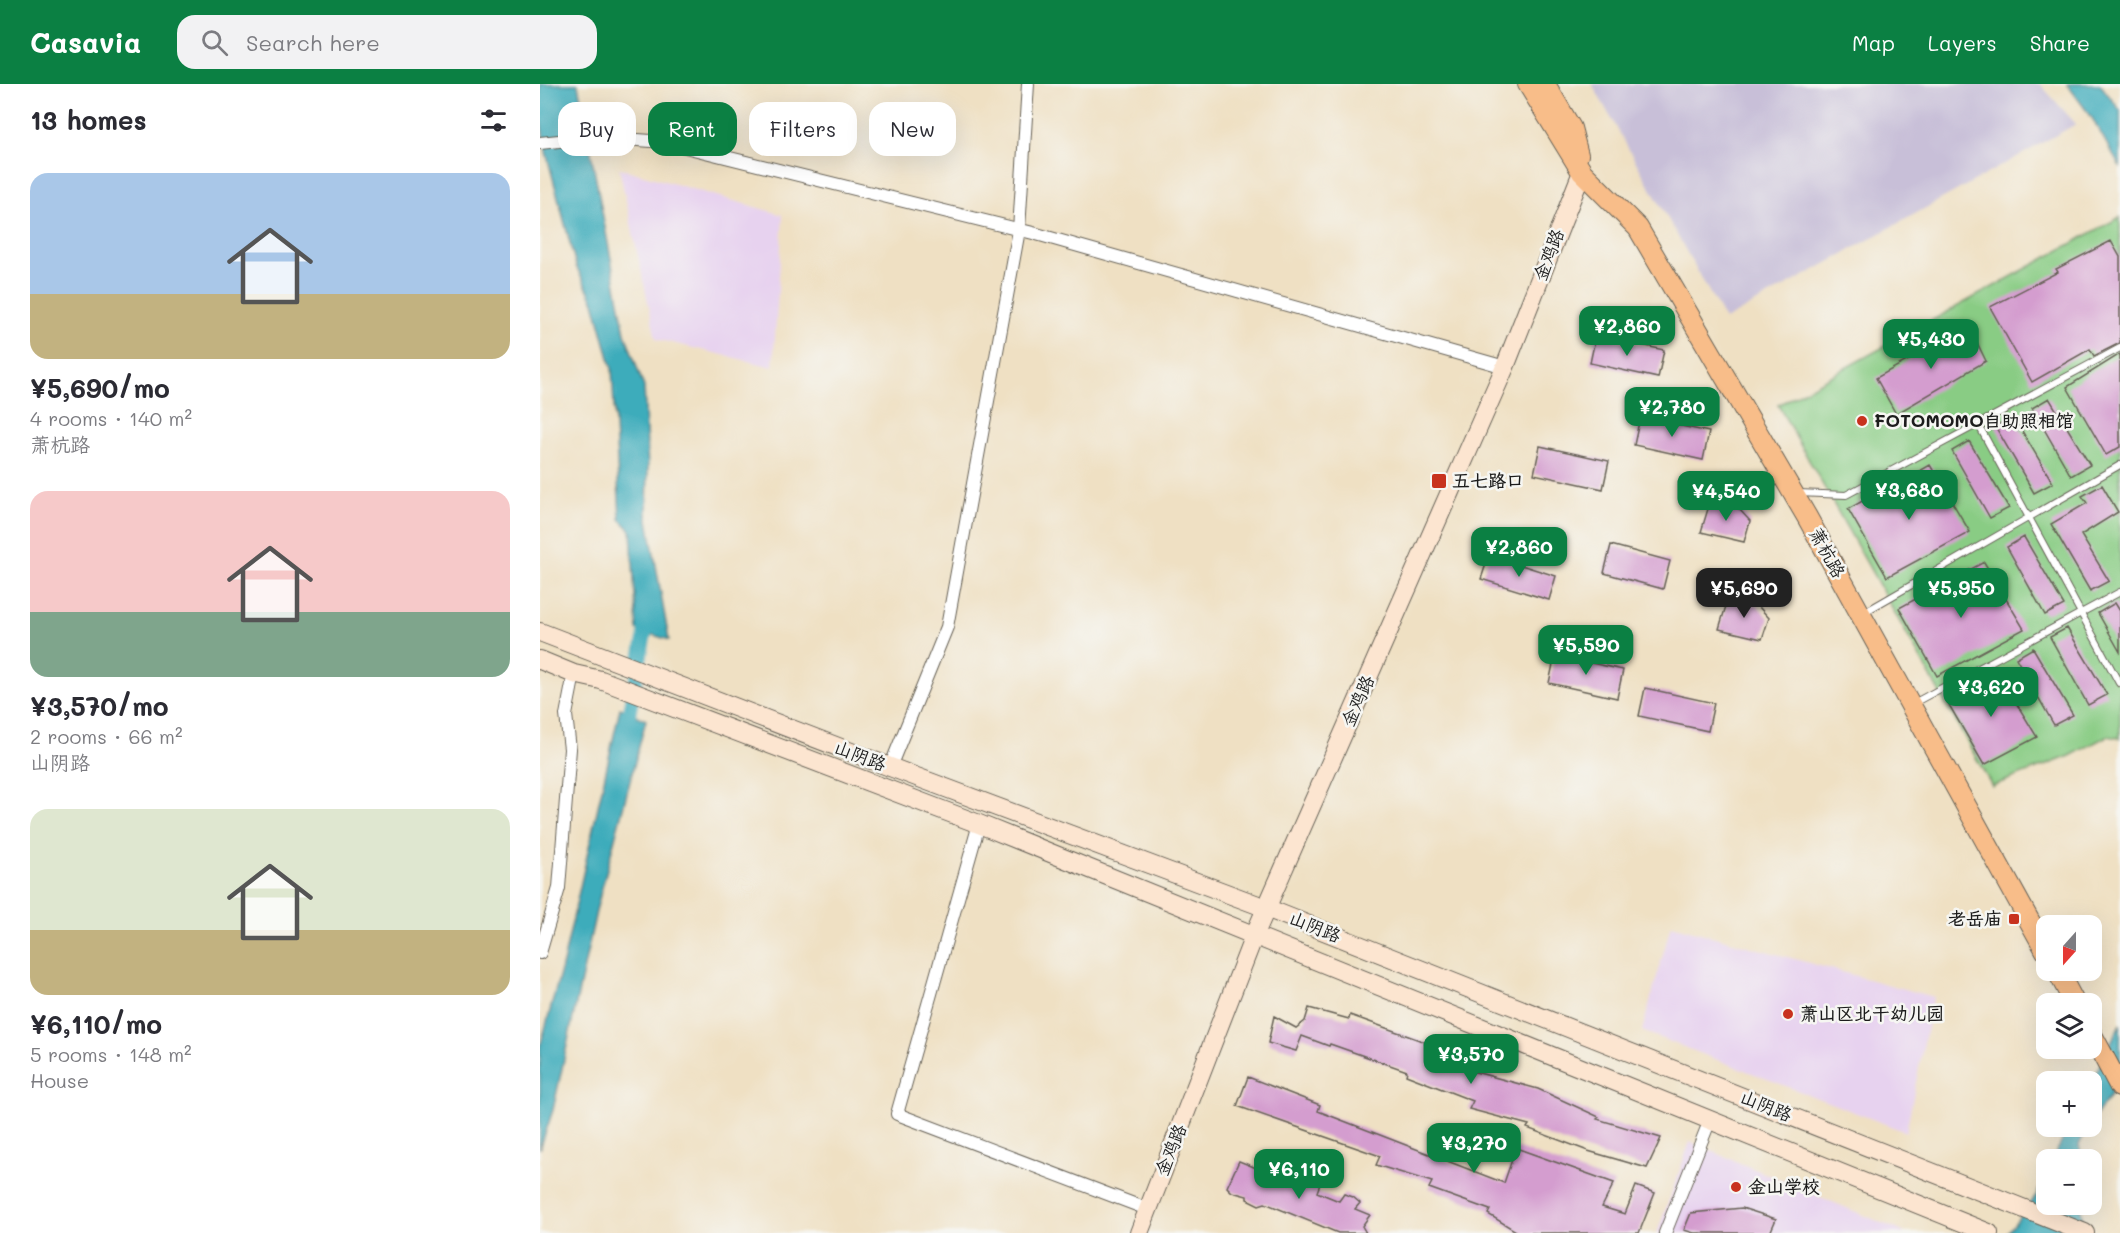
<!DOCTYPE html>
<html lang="en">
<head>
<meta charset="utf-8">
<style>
  body { margin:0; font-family:Mali,"LXGW WenKai TC",sans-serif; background:#f2f2f3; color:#2b2b33; height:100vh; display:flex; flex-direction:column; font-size:22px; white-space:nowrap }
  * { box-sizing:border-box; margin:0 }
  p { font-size:20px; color:#7c7c81 }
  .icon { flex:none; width:33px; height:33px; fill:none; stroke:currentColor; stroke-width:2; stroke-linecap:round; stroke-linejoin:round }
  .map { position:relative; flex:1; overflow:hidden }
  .side { display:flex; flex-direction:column; background:#fff; width:540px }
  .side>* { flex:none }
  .banner { position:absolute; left:18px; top:18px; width:570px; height:54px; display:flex; gap:12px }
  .needle { width:39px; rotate:201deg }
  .buttons { position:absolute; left:1496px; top:831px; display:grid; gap:12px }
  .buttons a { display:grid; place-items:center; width:66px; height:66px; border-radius:12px; background:#fff; box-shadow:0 6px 24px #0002; font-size:30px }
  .price { position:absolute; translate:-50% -51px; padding:0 14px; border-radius:12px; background:#0b8043; color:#fff; font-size:20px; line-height:39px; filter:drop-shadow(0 2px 3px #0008) }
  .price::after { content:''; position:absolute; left:50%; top:36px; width:18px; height:14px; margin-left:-9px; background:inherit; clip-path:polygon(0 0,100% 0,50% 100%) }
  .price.selected { background:#222; color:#fff }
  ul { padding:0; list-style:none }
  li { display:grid; align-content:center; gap:12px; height:318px; padding:0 30px }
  li span { display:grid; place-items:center; height:186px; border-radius:18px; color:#555 }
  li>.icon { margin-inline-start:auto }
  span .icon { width:108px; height:108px; fill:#fffc; stroke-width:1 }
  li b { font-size:26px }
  h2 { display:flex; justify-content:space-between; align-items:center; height:72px; padding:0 30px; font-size:26px }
  .pill { padding:0 21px; border-radius:18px; background:#fff; box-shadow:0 6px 24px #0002; font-size:21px; line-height:54px }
  .pill.selected { background:#0b8043; color:#fff }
  header { display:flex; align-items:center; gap:36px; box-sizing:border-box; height:84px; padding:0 30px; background:#0b8043; color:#fff }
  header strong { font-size:28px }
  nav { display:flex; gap:33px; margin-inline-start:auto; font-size:21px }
  .search { width:420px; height:54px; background:#f2f2f3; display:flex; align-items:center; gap:15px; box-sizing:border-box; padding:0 21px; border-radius:18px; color:#7c7c81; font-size:22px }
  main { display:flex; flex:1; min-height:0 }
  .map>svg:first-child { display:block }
  .built { fill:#e7d2ef }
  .industrial { fill:#c8bfd8 }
  .green { fill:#89cc84; stroke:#527450; stroke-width:1.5 }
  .water { fill:#3eacbb; stroke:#2d646c; stroke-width:1.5 }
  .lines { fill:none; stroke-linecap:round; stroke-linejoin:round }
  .canal { stroke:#3eacbb; stroke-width:14 }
  .building { fill:#d49dcf }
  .lane-casing { stroke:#666156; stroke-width:8 }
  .street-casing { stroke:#666156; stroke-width:14 }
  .secondary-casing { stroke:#666156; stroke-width:20 }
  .primary-casing { stroke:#666156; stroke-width:22 }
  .lane { stroke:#fff; stroke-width:6 }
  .street { stroke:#fff; stroke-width:12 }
  .secondary { stroke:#fce5d0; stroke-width:18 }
  .primary { stroke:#f8bd89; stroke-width:20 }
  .poi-dot { fill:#c8321e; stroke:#f6f6f2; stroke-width:2 }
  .labels { text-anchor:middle; stroke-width:5; stroke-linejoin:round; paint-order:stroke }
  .street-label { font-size:18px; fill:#1c1c1c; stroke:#f6f6f2 }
  .poi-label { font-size:18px; font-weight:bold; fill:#1c1c1c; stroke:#f6f6f2; text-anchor:start }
</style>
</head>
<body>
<header>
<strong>Casavia</strong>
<div class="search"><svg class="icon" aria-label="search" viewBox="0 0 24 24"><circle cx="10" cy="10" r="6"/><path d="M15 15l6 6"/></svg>Search here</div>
<nav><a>Map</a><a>Layers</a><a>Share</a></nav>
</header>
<main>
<section class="side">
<h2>13 homes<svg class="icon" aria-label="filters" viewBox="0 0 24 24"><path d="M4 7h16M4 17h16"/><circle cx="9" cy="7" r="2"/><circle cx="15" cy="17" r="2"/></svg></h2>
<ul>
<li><span style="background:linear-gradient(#a9c7e8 65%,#c2b280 0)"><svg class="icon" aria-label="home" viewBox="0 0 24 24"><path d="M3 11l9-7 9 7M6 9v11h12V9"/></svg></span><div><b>¥5,690/mo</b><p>4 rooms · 140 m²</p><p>萧杭路</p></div></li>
<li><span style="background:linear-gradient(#f6c9c9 65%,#7fa58c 0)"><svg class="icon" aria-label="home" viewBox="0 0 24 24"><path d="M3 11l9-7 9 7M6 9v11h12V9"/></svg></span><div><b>¥3,570/mo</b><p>2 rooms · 66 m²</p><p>山阴路</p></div></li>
<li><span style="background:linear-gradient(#dfe7d0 65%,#c2b280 0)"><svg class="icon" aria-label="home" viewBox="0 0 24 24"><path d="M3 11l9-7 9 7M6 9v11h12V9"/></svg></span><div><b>¥6,110/mo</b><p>5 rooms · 148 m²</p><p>House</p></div></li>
</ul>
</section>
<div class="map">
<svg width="1580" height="1149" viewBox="0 0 1580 1149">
  <rect width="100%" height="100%" fill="#f6f6f2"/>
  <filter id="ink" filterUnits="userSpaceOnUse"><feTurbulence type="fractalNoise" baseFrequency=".0167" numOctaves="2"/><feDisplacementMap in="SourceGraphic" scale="12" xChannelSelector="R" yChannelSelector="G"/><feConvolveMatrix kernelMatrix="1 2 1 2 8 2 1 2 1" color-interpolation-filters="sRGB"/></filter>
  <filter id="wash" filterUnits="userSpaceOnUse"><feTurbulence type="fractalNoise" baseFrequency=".008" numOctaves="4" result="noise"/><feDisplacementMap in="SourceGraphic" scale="24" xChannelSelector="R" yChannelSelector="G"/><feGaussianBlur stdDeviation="1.35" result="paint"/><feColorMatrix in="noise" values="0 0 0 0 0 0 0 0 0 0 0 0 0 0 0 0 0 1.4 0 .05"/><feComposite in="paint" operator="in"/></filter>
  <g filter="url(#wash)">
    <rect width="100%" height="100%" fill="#efe0c3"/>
    <path class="built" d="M79,84L243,131L233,283L116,255Z
      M1131,841L1393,913L1366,1048L1102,947Z
      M1150,1058L1366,1149H1117Z"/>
    <path class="industrial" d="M1052,0H1500L1536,40L1185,236Z"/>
    <path class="green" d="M1580,133V654L1567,652L1530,672L1452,702L1238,321Z"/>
    <path class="water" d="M0,0H38L85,249L104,303L108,384L107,430L129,556L97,546L91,446L80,435L72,285L54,218L36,182L6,68L0,33Z
      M1527,0H1560L1580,26V83L1552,34Z
      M80,624L106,636L57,823L13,1026L0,1065V963L23,879Z
      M1580,940V990L1568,1015L1551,1038V999Z
      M1529,1043H1548L1539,1061L1542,1075H1513Z
      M1506,1091V1120L1536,1121L1541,1124L1542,1134L1536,1149H1467L1496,1112Z"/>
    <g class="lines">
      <path class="canal" d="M86,646L105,550L104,532"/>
    </g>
    <g id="blocks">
      <path class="building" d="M1571,157L1580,173V259L1554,272L1550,265L1492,298L1450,223L1518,188L1516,185Z
        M1429,242L1446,277L1356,330L1336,294Z
        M1056,251L1124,266L1118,294L1050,279Z
        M1580,270V363L1566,371L1527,303Z
        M1509,314L1550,381L1531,392L1492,324Z
        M1473,332L1513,399L1494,409L1455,342Z
        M1100,333L1169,348L1163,376L1094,361Z
        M1429,357L1469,424L1450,434L1412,367Z
        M1000,362L1069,377L1063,405L994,390Z
        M1390,381L1430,448L1347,493L1308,425L1326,415L1327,418Z
        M1562,401L1578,428L1541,451L1569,497L1550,507L1511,440L1547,419L1542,412Z
        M1171,415L1198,424L1210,437L1204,458L1161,448Z
        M1484,453L1524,521L1505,531L1467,463Z
        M1071,461L1130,477L1123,505L1064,489Z
        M949,471L1016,492L1009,516L941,495Z
        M1444,478L1484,545L1397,592L1359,524Z
        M1189,512L1217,521L1229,534L1222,555L1179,545Z
        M1575,519L1580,527V568L1558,529Z
        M1527,544L1567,611L1548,621L1510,553Z
        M1493,564L1533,631L1514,641L1476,574Z
        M1015,571L1083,586L1077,614L1009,599Z
        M1456,586L1497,653L1444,681L1405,614Z
        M1105,604L1174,619L1168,647L1099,632Z
        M769,924L809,935L810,931L874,954L928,974L924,985L998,1005L1059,1033L1057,1035L1121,1054L1107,1084L1048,1067L987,1044L989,1041L929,1025L933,1017L866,991L867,987L790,960L789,962L762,952L756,967L728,959L734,932L756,944L765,937Z
        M708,993L780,1021L778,1027L964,1099L976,1064L1074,1099L1062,1123L1085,1130L1096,1102L1115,1109L1099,1149H979L948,1130L950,1126L889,1104L892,1098L836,1081L840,1072L697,1022Z
        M699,1077L761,1102L765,1095L780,1100L777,1108L799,1117L804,1110L813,1113L820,1119L815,1125L830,1131L822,1142L826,1149H798L725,1119L719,1121L707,1115V1112L692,1108L687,1103Z
        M1202,1124L1236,1135L1230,1149H1154L1144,1146L1151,1129Z"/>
    </g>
  </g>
  <g filter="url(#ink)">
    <use href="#blocks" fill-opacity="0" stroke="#666156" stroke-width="1.5"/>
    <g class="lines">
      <defs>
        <path id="lane" d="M1438,340L1579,599
          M1258,409L1306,411L1580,264
          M1323,529L1580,381
          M1372,620L1580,508"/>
        <path id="street" d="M0,59L57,53L125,58L493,149L965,283
          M350,683L407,543L479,146L488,0
          M439,740L357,1030L607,1125
          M0,869L19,804L30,665L26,631L34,590
          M1125,1149L1170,1036"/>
        <path id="secondary" d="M0,548L350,683L726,824L1545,1149
          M0,576L34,590L61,596L439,740L1449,1149
          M599,1149L714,852L965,283L1042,88"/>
        <path id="primary" d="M988,0L1042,88L1098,144L1267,433L1506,867
          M1005,0L1031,44L1038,71
          M1517,886L1535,920
          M1551,949L1580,1003"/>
      </defs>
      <use href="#lane" class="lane-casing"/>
      <use href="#street" class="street-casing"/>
      <use href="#secondary" class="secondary-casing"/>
      <use href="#primary" class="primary-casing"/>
      <use href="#lane" class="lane"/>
      <use href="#street" class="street"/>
      <use href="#secondary" class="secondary"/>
      <use href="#primary" class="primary"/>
    </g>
  </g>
  <g class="poi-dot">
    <circle cx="1322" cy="337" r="6"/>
    <rect x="891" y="389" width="16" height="16" rx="3"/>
    <rect x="1468" y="829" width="12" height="12" rx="3"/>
    <circle cx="1248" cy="930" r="6"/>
    <circle cx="1196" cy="1103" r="6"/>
  </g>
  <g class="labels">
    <g class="street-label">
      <text transform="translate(1009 171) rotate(-69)" y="6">金鸡路</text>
      <text transform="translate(1287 469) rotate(61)" y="6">萧杭路</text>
      <text transform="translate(818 617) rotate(-66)" y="6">金鸡路</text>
      <text transform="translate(320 672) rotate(21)" y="6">山阴路</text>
      <text transform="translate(775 843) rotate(22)" y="6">山阴路</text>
      <text transform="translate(1226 1022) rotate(22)" y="6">山阴路</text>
      <text transform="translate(631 1066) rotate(-68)" y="6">金鸡路</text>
    </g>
    <g class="poi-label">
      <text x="1334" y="343">FOTOMOMO自助照相馆</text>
      <text x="912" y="403">五七路口</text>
      <text x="1462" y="841" text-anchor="end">老岳庙</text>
      <text x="1260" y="936">萧山区北干幼儿园</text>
      <text x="1208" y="1109">金山学校</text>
    </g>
  </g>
</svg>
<div class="buttons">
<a><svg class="needle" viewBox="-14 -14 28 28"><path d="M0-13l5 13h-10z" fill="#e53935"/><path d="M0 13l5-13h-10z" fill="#7c7c81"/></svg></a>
<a><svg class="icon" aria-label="layers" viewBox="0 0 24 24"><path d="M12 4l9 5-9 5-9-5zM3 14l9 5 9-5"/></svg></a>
<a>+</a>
<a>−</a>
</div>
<b class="price" style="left:1087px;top:273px">¥2,860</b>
<b class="price" style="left:1391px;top:286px">¥5,430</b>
<b class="price" style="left:1132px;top:354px">¥2,780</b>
<b class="price" style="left:1369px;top:437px">¥3,680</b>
<b class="price" style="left:1186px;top:438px">¥4,540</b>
<b class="price" style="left:979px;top:494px">¥2,860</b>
<b class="price selected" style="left:1204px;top:535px">¥5,690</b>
<b class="price" style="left:1421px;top:535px">¥5,950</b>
<b class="price" style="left:1046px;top:592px">¥5,590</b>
<b class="price" style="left:1451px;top:634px">¥3,620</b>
<b class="price" style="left:931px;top:1001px">¥3,570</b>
<b class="price" style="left:934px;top:1090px">¥3,270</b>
<b class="price" style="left:759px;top:1116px">¥6,110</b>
<div class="banner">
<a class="pill">Buy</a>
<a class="pill selected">Rent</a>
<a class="pill">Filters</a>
<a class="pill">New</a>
</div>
</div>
</main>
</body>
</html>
